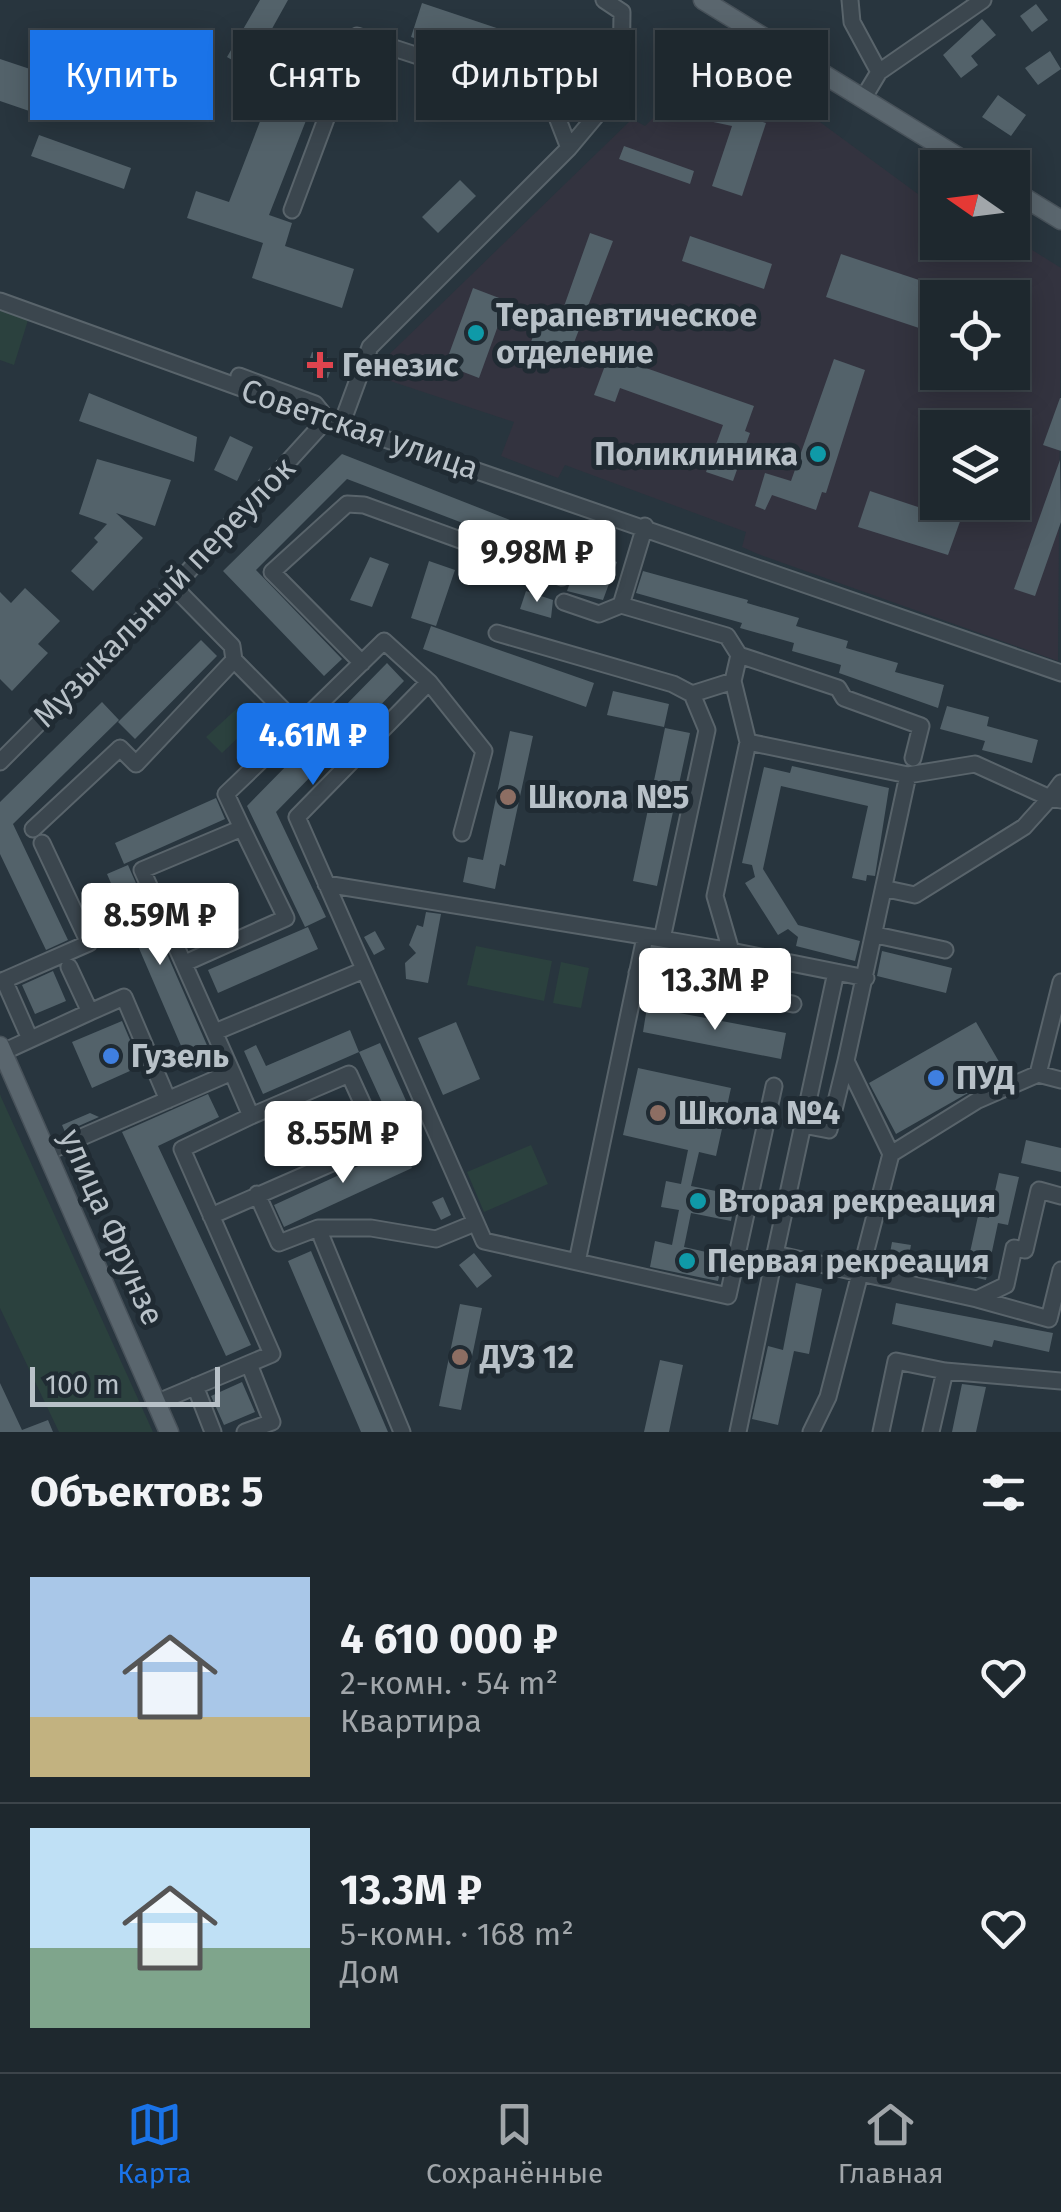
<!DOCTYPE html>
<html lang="ru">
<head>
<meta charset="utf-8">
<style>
  body { margin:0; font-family:"Fira Sans",sans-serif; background:#2b343a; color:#f1f3f6; height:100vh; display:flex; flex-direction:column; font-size:38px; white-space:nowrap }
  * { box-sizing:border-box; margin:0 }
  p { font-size:32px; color:#a1a6aa }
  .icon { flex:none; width:55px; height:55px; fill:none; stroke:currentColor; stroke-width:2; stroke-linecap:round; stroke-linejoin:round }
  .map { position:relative; height:1432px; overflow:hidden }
  .side { display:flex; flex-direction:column; background:#1e282e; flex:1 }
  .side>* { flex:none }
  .guide { position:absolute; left:30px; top:30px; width:1002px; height:90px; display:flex; gap:20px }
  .needle { width:65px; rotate:284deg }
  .fabs { position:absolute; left:920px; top:150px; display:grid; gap:20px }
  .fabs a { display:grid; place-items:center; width:110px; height:110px; border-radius:0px; background:#1e282e; box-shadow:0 5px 25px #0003,0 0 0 2px #3c444a; font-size:50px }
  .scale { position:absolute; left:30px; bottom:25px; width:190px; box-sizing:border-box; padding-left:10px; border:5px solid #b8c1c8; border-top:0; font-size:28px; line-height:35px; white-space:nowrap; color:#b8c1c8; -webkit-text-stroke:8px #202b33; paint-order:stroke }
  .price { position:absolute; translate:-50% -85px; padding:0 22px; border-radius:10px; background:#fff; color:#222; font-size:32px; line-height:65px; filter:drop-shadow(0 2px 5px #0008) }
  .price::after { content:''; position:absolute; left:50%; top:60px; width:30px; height:22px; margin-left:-15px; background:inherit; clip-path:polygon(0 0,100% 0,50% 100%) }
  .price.on { background:#1a73e8; color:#fff }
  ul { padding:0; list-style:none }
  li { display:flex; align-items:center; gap:30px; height:250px; padding:0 30px }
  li+li { border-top:2px solid #3c444a }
  li span { display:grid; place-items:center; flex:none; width:280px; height:200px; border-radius:0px; color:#555 }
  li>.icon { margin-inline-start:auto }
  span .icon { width:120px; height:120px; fill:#fffc; stroke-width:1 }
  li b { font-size:42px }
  h2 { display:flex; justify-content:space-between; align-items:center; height:120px; padding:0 30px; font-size:42px }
  .chip { padding:0 35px; border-radius:0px; background:#1e282e; box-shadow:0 5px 25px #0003,0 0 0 2px #3c444a; font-size:35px; line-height:90px }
  .chip.on { background:#1a73e8; color:#fff }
  .menu { display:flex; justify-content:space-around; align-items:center; height:140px; border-top:2px solid #3c444a; background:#1e282e; font-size:28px; color:#a1a6aa }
  .menu a { display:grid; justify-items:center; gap:5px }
  .menu .on { color:#1a73e8 }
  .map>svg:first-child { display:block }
  .medical { fill:#33333f; fill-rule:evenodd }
  .green { fill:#2b413e }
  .building { fill:#53626a }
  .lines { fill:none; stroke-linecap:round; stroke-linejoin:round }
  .minor-casing { stroke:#59646b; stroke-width:19 }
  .major-casing { stroke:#48525a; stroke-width:21 }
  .minor { stroke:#3b464e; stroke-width:15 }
  .major { stroke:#5a666e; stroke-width:18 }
  .culture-dot { fill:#0f9aa8; stroke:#202b33; stroke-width:4 }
  .health-dot { fill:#e0444e; stroke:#202b33; stroke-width:4 }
  .education-dot { fill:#8d6e63; stroke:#202b33; stroke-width:4 }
  .shop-dot { fill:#3f7fe0; stroke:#202b33; stroke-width:4 }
  .labels { text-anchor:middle; stroke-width:10; stroke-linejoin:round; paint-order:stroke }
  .poi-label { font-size:32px; font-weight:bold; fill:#b8c1c8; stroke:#202b33; text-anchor:start }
  .street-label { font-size:32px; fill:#b8c1c8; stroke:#202b33 }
</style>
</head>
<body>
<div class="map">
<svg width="1061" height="1432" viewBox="0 0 1061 1432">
  <rect width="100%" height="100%" fill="#28353e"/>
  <path class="medical" d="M722,50L937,208L938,242H1012L1013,238L1061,268L1058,661L758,554L742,547L746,532L565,465L558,478L501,456L514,422L369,374L632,119L645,126ZM938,298H1012V372H938ZM938,428H1012V502H938Z"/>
  <path class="green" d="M0,308L29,317L14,365L0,360Z
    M244,702L259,718L222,753L206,737Z
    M476,946L552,961L544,1001L467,985Z
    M561,962L589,968L581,1008L553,1003Z
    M0,1094L1,1097L153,1432H59L0,1308Z
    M531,1145L548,1184L484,1212L467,1172Z"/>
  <path class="building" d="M260,0H288L249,70L227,57Z
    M422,3L565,51L554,85L411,37Z
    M1036,4L1048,20L1032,32L1020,16Z
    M982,19L996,35L971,56L978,65L961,78L943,55Z
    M1050,51L1061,69L1038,85L1025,68Z
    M0,59L51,76L38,114L0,101Z
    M276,80L316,95L269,215L292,223L285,246L354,269L342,308L252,278L263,243L187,218L196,191L229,202Z
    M709,94L723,97L721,108L766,123L742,196L712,186L732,126L704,120Z
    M998,95L1026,115L1011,136L982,117Z
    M39,135L131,168L124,189L31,156Z
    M624,146L694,171L690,184L619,159Z
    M460,180L476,196L438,233L422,217Z
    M590,233L613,241L567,361L529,348L543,306L562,312Z
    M690,236L772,264L764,289L682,261Z
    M841,254L949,290L946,298H938L934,333L826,297Z
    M473,288L507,301L479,378L445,365Z
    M312,352L334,360L328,378L306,370Z
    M609,355L754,406L745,431L750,433L733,481L706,472L723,425L620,388L615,402L594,395Z
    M834,359L865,370L826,493L822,492L816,510L772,495L765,510L755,506L765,473L791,481Z
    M89,393L197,437L194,462L79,421Z
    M1060,398H1061V451L1043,445Z
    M230,436L253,447L237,481L214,470Z
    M342,454L617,562L603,600L567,591L576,566L347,479L256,570L342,659L324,676L223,571Z
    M97,459L171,480L155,526L116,513L143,538L93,591L71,571L98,542L94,538L107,524L79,514Z
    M1060,460L1061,522L1035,596L1014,589Z
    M870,491L933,512L937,502H967L948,555L858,527Z
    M370,557L389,564L372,607L350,600Z
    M429,561L455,570L436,626L411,618Z
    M643,571L748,600L747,603L799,618L796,626L848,641L846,648L898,663L895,672L944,685L938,708L839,673L841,665L792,651L794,643L740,628L742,623L636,593Z
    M25,588L60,621L38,644L48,653L12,691L0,679V592L11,603Z
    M526,591L553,600L551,618L520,609Z
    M431,626L594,683L586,707L423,649Z
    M201,640L217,656L135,739L118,722Z
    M387,663L404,681L276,812L326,917L305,927L247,806Z
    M613,691L669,704L664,727L607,715Z
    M102,702L119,720L13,824L68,940L46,950L0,854V802Z
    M947,706L989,717L987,726L1038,740L1032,763L982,750L985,741L940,729Z
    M665,728L690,733L657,886L633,881Z
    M510,731L533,736L505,866L500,864L495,889L463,882L468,857L483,860Z
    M792,766L889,788L875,876L867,875L866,881L852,878L868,806L781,786L763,869L798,925L860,941L855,961L796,946L798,937L788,929L778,935L745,883L755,877L752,865L742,863L764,767L790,773Z
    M216,798L225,819L124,864L115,843Z
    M128,865L213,1059L191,1069L107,874Z
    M426,912L441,914L428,983L406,979L405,963L416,953L409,945L417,925L423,927Z
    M308,927L318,949L218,993L208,970Z
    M375,931L385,949L374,955L364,937Z
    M882,951L952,968L946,993L877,976Z
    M53,971L66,1001L35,1014L22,985Z
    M647,1007L786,1033L781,1059L643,1032Z
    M122,1021L141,1066L92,1088L72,1042Z
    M456,1022L480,1079L443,1095L418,1038Z
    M976,1022L1005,1072L896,1134L869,1083Z
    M350,1030L359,1052L263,1094L244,1051L256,1045L266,1066Z
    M380,1043L422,1136L402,1146L359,1052Z
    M638,1068L731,1088L716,1156L699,1152L691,1186L736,1195L731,1221L691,1213L684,1247L724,1256L718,1281L650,1267L655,1241L672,1245L679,1210L661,1207L666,1181L681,1184L688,1150L623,1135Z
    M208,1094L219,1117L158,1146L251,1345L226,1356L122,1132Z
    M90,1113L99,1117L65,1132L62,1125Z
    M1026,1140L1061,1148V1172L1021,1163Z
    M402,1146L412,1168L284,1227L274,1205Z
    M999,1173L1019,1177L1008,1225L998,1223L986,1280L965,1275L978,1216L989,1218Z
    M443,1197L451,1215L441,1220L432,1202Z
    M892,1242L911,1245L909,1256L890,1253Z
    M311,1251L349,1341L388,1432H361L288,1261Z
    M474,1253L492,1276L477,1288L459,1265Z
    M796,1283L822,1289L809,1354L794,1351L778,1425L752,1419L768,1346L783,1350Z
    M896,1303L1053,1333L1049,1352L994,1340L992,1347L892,1324Z
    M460,1304L482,1308L461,1410L439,1406Z
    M660,1360L683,1365L669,1432H644Z
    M242,1382L255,1412L224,1425L211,1396Z
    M0,1383L22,1430L48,1420L53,1432H0Z
    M962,1384L986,1387L976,1432H952Z"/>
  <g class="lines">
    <defs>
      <path id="minor" d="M850,0L852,22L879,72L864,97
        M879,72L983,0
        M292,210L357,36L550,99L569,148
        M0,301L327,419L1061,673
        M239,376L315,404L327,419
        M342,423L370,347L569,148L621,86L622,12L604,0
        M645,526L621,605L727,636L739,655L838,688L844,698L921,726L913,758
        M174,587L232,646L234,660L298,725L384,641L429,682L484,751L462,833
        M564,602L599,614L621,605
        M497,633L673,684L692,694L707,730L662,939L731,951
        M362,663L272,572L347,504L364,505L562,577
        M733,681L748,742
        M429,682L297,817L484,1241L728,1296L774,1086
        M692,694L733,681L739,655
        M0,762L174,587L327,419
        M33,829L120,748L136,764L234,660
        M326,884L662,939
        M887,889L915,895L1024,827L1050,798L1061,800
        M876,935L945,950
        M185,963L286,918L242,828
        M637,973L793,1004
        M866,978L731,951L715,896L748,742L908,775L975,764L1050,798L1061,783
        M4,980L30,1039
        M0,982L89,943L42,843
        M90,1012L124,997L168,1100
        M215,1032L364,970
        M3,1052L90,1012L69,967
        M232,1072L142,870L242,828L226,794L298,725
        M1038,1074L1061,1080
        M803,1125L829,1130L846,1061
        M47,1152L232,1072L251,1116L349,1074L380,1142L211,1216
        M891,1154L846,1061L908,775
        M257,1194L279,1243L318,1228H371L436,1239L475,1223
        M322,1238L402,1432
        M775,1254L836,972
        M577,1262L645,937
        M977,1299L1049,1319L1061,1270
        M195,1386L213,1432
        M156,1403L272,1354L182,1149L251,1116
        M245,1432L272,1422L249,1364
        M738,1432L775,1254L977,1299L1006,1285L1014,1248L1025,1250L1039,1190L1061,1196
        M811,1432L828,1397L891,1154L978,1100L1038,1074L1061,982
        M881,1432L896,1361L945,1371L1061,1381
        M931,1432L945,1371"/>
      <path id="major" d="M703,0L976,168
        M1012,190L1061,220
        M0,1046L169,1432"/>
    </defs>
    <use href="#minor" class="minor-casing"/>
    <use href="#major" class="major-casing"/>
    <use href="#minor" class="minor"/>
    <use href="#major" class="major"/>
  </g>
  <g class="culture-dot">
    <circle cx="476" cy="333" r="10"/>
    <circle cx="818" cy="454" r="10"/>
    <circle cx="698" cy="1201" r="10"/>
    <circle cx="687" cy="1261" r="10"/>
  </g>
  <path class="health-dot" d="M315 350h10v10h10v10h-10v10h-10v-10h-10v-10h10z"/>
  <g class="education-dot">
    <circle cx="508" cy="797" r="10"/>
    <circle cx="658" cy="1113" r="10"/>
    <circle cx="460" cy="1357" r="10"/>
  </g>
  <g class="shop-dot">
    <circle cx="111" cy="1056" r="10"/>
    <circle cx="936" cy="1078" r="10"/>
  </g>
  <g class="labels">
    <g class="poi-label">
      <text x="496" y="326">Терапевтическое<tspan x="496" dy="37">отделение</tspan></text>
      <text x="342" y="376">Генезис</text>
      <text x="798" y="465" text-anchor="end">Поликлиника</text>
      <text x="528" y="808">Школа №5</text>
      <text x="131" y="1067">Гузель</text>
      <text x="956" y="1089">ПУД</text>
      <text x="678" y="1124">Школа №4</text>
      <text x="718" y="1212">Вторая рекреация</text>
      <text x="707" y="1272">Первая рекреация</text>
      <text x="480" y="1368">ДУЗ 12</text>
    </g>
    <g class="street-label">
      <text transform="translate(360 429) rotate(19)" y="11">Советская улица</text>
      <text transform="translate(164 592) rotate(-46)" y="11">Музыкальный переулок</text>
      <text transform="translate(112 1227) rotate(66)" y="11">улица Фрунзе</text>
    </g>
  </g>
</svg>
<div class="fabs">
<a><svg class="needle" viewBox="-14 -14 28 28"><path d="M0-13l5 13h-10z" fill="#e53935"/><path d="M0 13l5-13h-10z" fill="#a1a6aa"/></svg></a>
<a><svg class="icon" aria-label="locate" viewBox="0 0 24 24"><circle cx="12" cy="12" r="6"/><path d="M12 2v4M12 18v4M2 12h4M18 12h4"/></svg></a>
<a><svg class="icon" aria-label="layers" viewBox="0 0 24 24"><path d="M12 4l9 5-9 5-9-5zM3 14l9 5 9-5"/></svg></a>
</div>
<div class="scale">100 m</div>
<b class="price" style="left:537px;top:605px">9.98M ₽</b>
<b class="price on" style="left:313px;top:788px">4.61M ₽</b>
<b class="price" style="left:160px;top:968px">8.59M ₽</b>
<b class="price" style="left:715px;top:1033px">13.3M ₽</b>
<b class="price" style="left:343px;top:1186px">8.55M ₽</b>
<div class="guide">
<a class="chip on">Купить</a>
<a class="chip">Снять</a>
<a class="chip">Фильтры</a>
<a class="chip">Новое</a>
</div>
</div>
<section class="side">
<h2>Объектов: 5<svg class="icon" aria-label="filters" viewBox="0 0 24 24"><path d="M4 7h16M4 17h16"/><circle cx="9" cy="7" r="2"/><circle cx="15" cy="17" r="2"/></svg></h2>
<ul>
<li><span style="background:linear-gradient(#a9c7e8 70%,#c2b280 0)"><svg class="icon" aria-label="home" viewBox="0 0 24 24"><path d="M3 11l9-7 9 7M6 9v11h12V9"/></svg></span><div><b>4 610 000 ₽</b><p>2-комн. · 54 m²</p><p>Квартира</p></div><svg class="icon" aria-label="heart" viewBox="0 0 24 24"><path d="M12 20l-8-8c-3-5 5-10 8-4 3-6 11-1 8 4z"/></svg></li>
<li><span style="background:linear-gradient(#bfe0f5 60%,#7fa58c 0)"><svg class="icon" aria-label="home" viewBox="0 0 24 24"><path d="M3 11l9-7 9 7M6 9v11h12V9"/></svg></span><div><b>13.3M ₽</b><p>5-комн. · 168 m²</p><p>Дом</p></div><svg class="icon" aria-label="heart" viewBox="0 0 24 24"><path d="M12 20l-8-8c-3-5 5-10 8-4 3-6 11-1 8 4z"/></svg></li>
</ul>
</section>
<nav class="menu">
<a class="on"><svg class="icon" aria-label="map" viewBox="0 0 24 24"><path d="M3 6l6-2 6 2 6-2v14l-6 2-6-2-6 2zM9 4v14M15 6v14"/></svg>Карта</a>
<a><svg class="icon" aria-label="saved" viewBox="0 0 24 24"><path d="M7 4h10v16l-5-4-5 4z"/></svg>Сохранённые</a>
<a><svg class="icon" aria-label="home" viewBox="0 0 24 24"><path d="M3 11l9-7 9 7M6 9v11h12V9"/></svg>Главная</a>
</nav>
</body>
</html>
